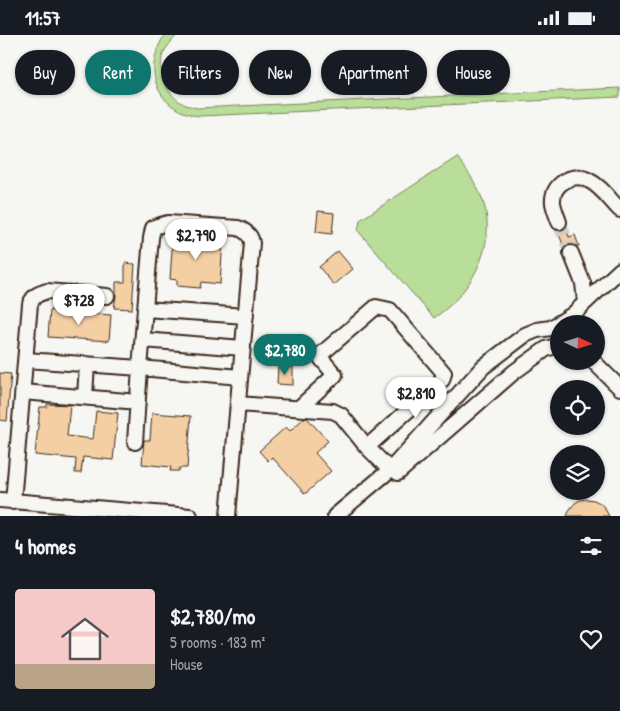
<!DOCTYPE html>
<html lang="en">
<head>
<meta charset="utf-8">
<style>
  body { margin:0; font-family:"Patrick Hand",sans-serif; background:#242831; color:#f1f3f6; height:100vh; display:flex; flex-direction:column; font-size:19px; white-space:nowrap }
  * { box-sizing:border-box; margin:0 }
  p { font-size:16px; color:#9ea1a6 }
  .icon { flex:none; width:28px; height:28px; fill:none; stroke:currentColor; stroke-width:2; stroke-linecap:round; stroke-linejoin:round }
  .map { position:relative; height:481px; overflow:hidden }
  .side { display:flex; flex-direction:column; background:#171b24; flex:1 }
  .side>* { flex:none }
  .guide { position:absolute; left:15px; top:15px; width:590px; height:45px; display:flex; gap:10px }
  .needle { width:32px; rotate:94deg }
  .fabs { position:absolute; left:550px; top:280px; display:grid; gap:10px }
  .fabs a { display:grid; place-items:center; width:55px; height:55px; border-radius:50%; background:#171b24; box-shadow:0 1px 4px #0004; font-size:25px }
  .price { position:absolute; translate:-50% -42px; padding:0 11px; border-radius:18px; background:#fff; color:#222; font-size:16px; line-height:32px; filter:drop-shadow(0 1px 2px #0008) }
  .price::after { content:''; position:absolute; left:50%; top:30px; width:15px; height:11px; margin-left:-8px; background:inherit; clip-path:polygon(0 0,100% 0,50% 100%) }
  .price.active { background:#0f766e; color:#fff }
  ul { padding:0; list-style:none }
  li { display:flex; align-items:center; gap:15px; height:125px; padding:0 15px }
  li span { display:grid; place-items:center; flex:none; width:140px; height:100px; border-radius:5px; color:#555 }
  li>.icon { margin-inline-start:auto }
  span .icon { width:60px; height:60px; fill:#fffc; stroke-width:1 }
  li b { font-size:21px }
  h2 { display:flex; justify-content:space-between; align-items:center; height:60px; padding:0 15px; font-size:21px }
  .chip { padding:0 18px; border-radius:22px; background:#171b24; box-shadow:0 1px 4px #0004; font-size:18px; line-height:45px }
  .chip.active { background:#0f766e; color:#fff }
  .status { display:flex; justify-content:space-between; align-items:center; height:35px; padding:0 25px; background:#171b24; direction:ltr }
  .status svg { height:14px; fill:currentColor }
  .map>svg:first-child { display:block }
  .green { fill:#b9de99; stroke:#7a845c }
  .building { fill:#f4cfa4; stroke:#3b2a1e }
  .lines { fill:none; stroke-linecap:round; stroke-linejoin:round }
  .minor-tunnel { stroke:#d1cdc8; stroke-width:14; stroke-dasharray:14 7; stroke-linecap:butt }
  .minor-casing { stroke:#3b2a1e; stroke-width:18 }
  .minor { stroke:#f6f6f2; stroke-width:14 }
</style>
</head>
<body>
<div class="status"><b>11:57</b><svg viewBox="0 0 49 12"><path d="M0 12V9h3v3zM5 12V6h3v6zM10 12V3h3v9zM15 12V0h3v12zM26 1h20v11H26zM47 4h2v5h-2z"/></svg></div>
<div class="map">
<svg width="620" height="481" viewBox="0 0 620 481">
  <rect width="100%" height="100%" fill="#f6f6f2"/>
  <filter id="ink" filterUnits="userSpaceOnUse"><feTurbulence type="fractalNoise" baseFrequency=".02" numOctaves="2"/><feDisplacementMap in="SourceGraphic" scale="10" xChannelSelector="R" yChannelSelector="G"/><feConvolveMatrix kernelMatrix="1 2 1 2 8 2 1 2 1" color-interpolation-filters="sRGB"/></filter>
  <g filter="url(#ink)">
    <path class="green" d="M165,0H177C172,6 166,12 163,19C157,39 167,62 186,70C189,71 194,72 197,73L620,53V62L200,81C157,77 141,34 165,0Z
      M457,122C466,134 475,146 481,161C500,206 473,257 434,283L358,196L360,185Z"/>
    <path class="building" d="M318,176L334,178L332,199L316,197Z
      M566,192L569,202L575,200L579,211H577L573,209L568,210L564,213L558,196L562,195Z
      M173,201L223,206L220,249L201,247L200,253L177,251V245L170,244Z
      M338,216L353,234L334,250L319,232Z
      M125,228L135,229L132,274L114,273L116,261V247H125Z
      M50,275L111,280L109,306L48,302Z
      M278,331L293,332V350L277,349Z
      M0,338L11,339L7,386L0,385Z
      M47,369L70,370L67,401L93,404L96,376L118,378L113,425L83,422L81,438H75L76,424L35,420L40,372H47Z
      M152,378L191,381L187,433H179V436H170L171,432L142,429L144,405H150Z
      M304,383H307L328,406L315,418L331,436L305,459L272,422L268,426L259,416L286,392L290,396Z
      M587,464L594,465L600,468L604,472L609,481H567L570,474L575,468L580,465Z"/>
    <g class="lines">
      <path class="minor-tunnel" d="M559,187L571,218"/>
      <defs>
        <path id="minor" d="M559,187C557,181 554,174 553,168C551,149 573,137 588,145C601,151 610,165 620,175
          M571,218L583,248L585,267
          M145,274L246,281
          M551,293L572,280L620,235
          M143,305L243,313
          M26,325L140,333L151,203L153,193L157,191L168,188L238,193C246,196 251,200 252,208L228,481
          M593,326L620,353
          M23,357L138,367
          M85,362L87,329
          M238,369L333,376L341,380L367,412L390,435
          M299,373L335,340L319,321L376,272L390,275L444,338L442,345L367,412
          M135,407L140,333L240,342
          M398,438L514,337L546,314L559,310
          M0,465L190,481
          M13,467L30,269C34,260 38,259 47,256L107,261
          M335,481L390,435L483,332L525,300L537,295L551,293L559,294"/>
      </defs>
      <use href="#minor" class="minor-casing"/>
      <use href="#minor" class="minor"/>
    </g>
  </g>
</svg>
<div class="fabs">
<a><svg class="needle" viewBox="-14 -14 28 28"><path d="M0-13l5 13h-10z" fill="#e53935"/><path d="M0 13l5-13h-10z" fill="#9ea1a6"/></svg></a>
<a><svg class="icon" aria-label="locate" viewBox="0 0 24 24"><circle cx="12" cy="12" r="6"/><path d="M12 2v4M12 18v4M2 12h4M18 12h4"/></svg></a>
<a><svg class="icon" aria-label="layers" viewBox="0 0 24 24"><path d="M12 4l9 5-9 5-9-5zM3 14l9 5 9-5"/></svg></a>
</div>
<b class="price" style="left:196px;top:226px">$2,790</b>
<b class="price" style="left:79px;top:291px">$728</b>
<b class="price active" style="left:285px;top:341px">$2,780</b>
<b class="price" style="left:416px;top:384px">$2,810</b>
<div class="guide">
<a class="chip">Buy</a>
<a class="chip active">Rent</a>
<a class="chip">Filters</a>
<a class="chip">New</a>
<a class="chip">Apartment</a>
<a class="chip">House</a>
</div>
</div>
<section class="side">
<h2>4 homes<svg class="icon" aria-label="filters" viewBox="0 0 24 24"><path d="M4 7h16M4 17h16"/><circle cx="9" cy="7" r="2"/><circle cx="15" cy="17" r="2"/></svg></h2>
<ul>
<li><span style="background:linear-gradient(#f6c9c9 75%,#b9a48a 0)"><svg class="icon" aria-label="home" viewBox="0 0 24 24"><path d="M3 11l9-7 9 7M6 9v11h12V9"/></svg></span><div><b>$2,780/mo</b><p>5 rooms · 183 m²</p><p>House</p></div><svg class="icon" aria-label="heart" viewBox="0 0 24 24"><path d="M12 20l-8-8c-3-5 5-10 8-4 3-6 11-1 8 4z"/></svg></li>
</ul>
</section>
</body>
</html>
